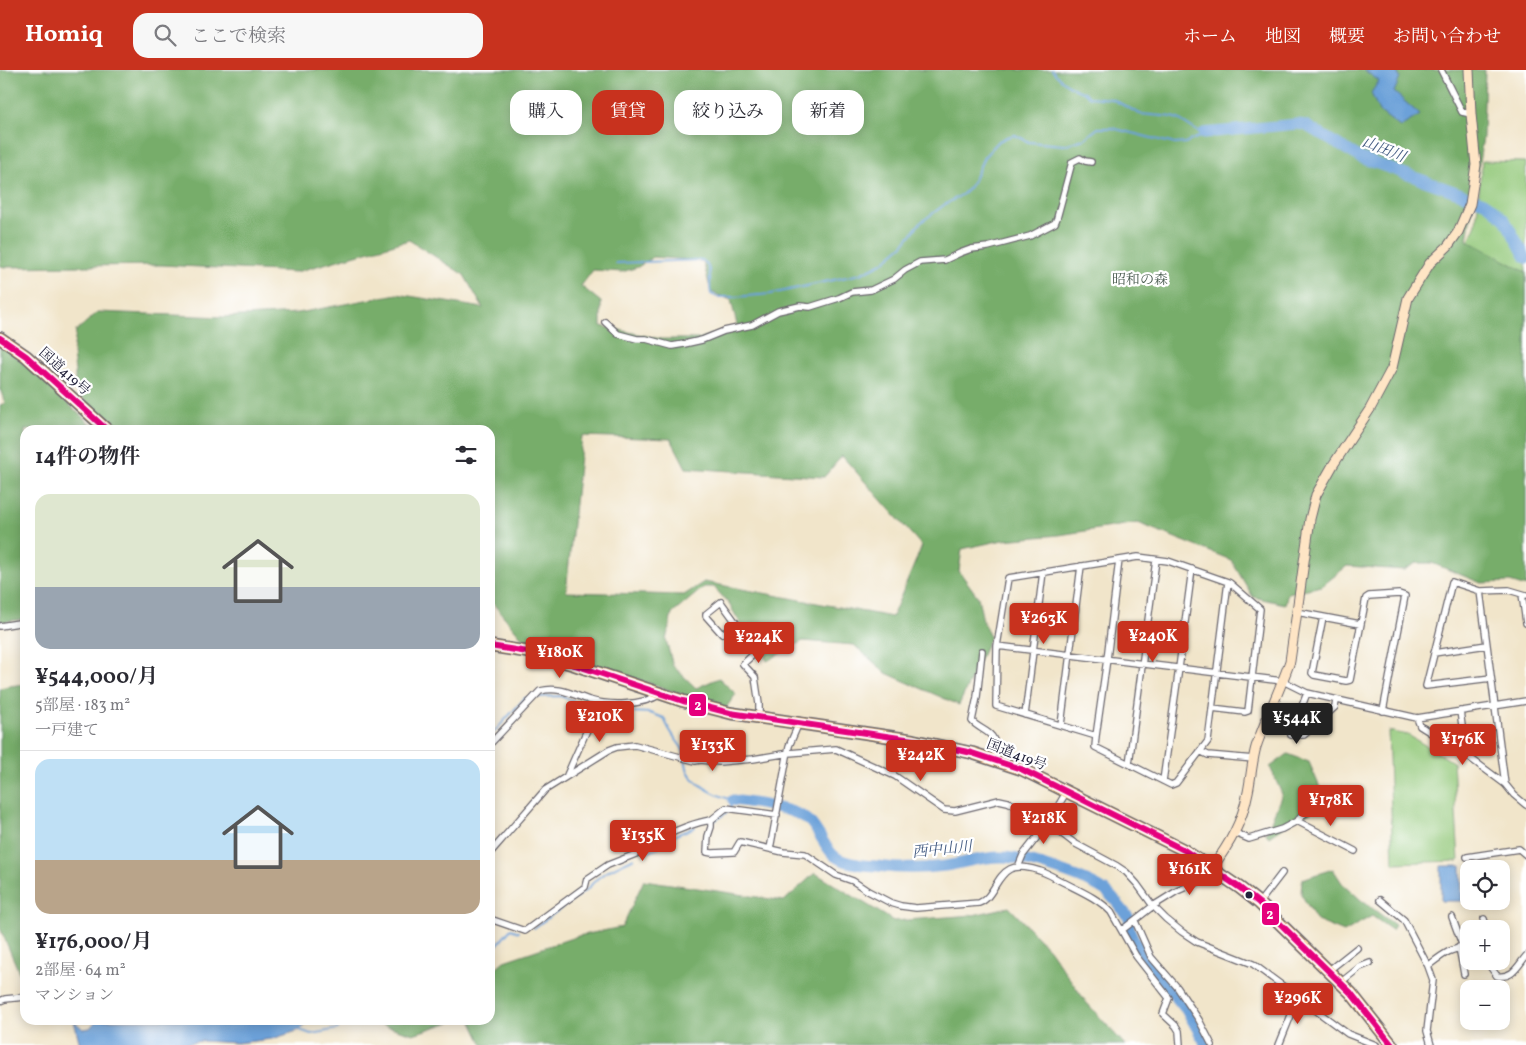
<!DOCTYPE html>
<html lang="ja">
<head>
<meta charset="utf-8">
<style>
  body { margin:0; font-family:Vollkorn,"Noto Serif JP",serif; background:#f7f7f7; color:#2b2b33; height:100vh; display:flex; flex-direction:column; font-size:19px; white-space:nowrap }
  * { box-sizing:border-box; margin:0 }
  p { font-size:16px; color:#7c7c81 }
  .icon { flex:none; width:28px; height:28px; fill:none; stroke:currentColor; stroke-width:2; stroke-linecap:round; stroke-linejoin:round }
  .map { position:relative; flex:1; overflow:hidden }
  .sheet { position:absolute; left:20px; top:355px; width:475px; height:600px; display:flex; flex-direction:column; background:#fff; border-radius:15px; box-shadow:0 2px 12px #0003 }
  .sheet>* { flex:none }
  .guide { position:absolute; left:510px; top:20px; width:475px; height:45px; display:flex; gap:10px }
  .fabs { position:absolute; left:1460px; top:790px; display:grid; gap:10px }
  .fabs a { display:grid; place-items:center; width:50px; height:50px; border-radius:10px; background:#fff; box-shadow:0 2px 12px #0003; font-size:25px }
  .price { position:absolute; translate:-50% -42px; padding:0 11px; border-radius:5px; background:#c8321e; color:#fff; font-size:16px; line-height:32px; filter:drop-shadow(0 1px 2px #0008) }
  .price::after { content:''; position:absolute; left:50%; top:30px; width:15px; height:11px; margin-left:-8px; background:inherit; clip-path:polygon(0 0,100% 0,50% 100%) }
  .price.current { background:#222; color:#fff }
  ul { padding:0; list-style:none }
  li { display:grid; align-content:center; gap:10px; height:265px; padding:0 15px }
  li+li { border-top:1px solid #e1e1e2 }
  li span { display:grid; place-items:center; height:155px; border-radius:15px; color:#555 }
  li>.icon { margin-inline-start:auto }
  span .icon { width:90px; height:90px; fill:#fffc; stroke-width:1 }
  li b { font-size:21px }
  h2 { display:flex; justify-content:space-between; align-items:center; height:60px; padding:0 15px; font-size:21px }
  .tag { padding:0 18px; border-radius:15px; background:#fff; box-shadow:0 2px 12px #0003; font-size:18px; line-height:45px }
  .tag.current { background:#c8321e; color:#fff }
  header { display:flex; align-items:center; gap:30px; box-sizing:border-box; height:70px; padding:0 25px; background:#c8321e; color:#fff }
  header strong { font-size:24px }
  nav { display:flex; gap:28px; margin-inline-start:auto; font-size:18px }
  .search { width:350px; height:45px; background:#f7f7f7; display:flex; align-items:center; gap:12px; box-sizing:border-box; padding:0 18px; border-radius:15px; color:#7c7c81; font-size:19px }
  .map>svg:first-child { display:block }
  .green { fill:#94c97b; stroke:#5b765b }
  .forest { fill:#77ad6b; stroke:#4c6853; fill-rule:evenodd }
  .water { fill:#6ca1d9; stroke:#47628a }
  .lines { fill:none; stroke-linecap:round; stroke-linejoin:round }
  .stream { stroke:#6ca1d9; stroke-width:2 }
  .river { stroke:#6ca1d9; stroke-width:11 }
  .street-casing { stroke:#6a666d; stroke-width:8 }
  .secondary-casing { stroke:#6a666d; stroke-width:11 }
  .highway-casing { stroke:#6a666d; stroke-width:14 }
  .street { stroke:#fff; stroke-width:5.5 }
  .secondary { stroke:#fee5c5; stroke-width:9 }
  .highway { stroke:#fcbd6f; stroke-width:11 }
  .bus-1-casing { stroke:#fff; stroke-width:10 }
  .bus-1 { stroke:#e5007d; stroke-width:6 }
  .bus-dot { fill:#22223b; stroke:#fff; stroke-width:2 }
  .labels { text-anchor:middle; stroke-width:4.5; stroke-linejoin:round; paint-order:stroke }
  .park-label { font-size:14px; fill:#4a5c51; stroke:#fff }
  .street-label { font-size:14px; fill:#22223b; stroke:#fff }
  .water-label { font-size:15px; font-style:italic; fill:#435b82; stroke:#fff }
  .line-badge { stroke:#fff; stroke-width:2 }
  .badge-label { font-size:14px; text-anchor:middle; font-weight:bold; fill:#fff }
</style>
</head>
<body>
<header>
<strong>Homiq</strong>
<div class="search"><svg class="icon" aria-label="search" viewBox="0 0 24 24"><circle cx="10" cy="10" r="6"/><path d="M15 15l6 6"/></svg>ここで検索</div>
<nav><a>ホーム</a><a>地図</a><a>概要</a><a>お問い合わせ</a></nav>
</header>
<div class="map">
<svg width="1526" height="975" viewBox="0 0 1526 975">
  <rect width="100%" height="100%" fill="#fff"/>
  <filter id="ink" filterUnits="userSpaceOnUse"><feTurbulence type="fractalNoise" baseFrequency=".02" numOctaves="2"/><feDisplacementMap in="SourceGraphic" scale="10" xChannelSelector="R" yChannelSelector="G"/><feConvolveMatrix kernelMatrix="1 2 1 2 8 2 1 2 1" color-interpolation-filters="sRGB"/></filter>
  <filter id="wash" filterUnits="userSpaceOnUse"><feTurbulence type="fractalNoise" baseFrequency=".0096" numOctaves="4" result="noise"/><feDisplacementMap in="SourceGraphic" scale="20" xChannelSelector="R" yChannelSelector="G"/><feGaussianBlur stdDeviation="1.12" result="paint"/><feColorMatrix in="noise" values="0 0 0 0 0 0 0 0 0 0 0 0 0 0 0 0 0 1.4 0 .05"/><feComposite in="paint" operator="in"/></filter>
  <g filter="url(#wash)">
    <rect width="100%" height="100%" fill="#f1e5ca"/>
    <path class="green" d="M1482,91L1526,92V314L1436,246L1476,154Z
      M1388,661L1408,665L1453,692L1459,791L1393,793Z"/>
    <path class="forest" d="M0,0H1485L1483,67L1467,170L1526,202V517L1510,512L1481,513L1432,493H1416L1404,500L1347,496L1322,516L1288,523L1285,534L1253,527L1231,490L1138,453L1059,465L1003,470L962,479L959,501L978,527L983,551L990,567L959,635L886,603L854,575L803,571L767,591L751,560L742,556L729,534L714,517H704L672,544L666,570L673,596L696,618L719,608L736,624L725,639L567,585L527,574L490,530V360H109L75,319V302L73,283L76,261L98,242L224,247L298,243L397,224L483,238L464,205L409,170L296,202L161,195L5,197L0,196ZM653,187L703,191L711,222L731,230L737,255L699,269H661L601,256V232L581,216L593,200L622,202L638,197ZM582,366L671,369L686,398L824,407L842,386L922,476L892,547L704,512L684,525L566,522Z
      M0,276L12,283L97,360H25V549L0,552V335L5,333L0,319Z
      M25,614V916L0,858V618L9,616Z
      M1288,684L1309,692L1321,720L1311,742L1291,751L1269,767L1266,764L1282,724L1270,697Z
      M1333,799L1342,813L1361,830L1395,855L1392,860L1372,846L1344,862L1317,851L1301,824L1302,809Z
      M815,803L894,851L973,845L1009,837L1049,879L1086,932L1125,975H483L471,950H490V903L504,891L578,866L622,857L644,810L784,831Z
      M367,950H457L413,964Z"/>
    <path class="water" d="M1364,0H1396L1400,8L1394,22L1420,45L1400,57L1379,41L1371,23L1379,11Z
      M1441,796H1461L1462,831H1441Z
      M97,950H310L300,960L272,969L237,973L201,971L179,975H81L79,971L74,951L83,959L90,958Z"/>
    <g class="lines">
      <path class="stream" d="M1052,0C1058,8 1075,22 1085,22L1089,27L1112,29L1140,44L1173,47L1180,50L1197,61L1204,63
        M616,193L702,190C714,198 708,212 711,224L718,227H734L771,224L860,204L882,193L903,175L920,153L944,135L963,124L969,118L973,112L984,87L999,71L1007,67L1015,65L1029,72L1064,75L1084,69L1098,58H1112L1175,74L1185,73L1201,66L1204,63
        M537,627L560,626L583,635L596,636
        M600,636L631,642L650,643L664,648C668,660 675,668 682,678C686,685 685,694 688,701C695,716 718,726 733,730L730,740L713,752
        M494,662L525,628H530
        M645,783L657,779L664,770L695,757
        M534,858L589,818C598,803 619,796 634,788
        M490,883L511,859L519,862
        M300,960L311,964L338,959L339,950"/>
      <path class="river" d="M1204,63L1297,54L1305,55L1361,88L1484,132L1490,136L1505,150L1526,188
        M733,730C752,733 796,738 809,751C818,759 827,782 836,787C841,791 851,793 858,794C864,796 870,795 877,796C899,799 922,799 945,796C963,793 982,787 1001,787C1024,787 1089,808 1108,823C1116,831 1123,840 1130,849L1129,859L1136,873L1156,903L1187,941L1204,971L1205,975"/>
    </g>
  </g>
  <g filter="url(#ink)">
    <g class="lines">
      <defs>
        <path id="street" d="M1441,0L1462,42L1471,44
          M605,252L618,264L637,269H646L672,276L684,274L702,270L724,261L752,255L778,241L800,236L810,237L839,228L852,222L871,220L894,209L905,200L920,192L945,190L960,183L971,179L988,177L1030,166L1055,153L1057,148L1072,92L1080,88L1085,91L1091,92
          M1480,521L1505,714
          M1522,524L1526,553
          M1297,542L1360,554
          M1323,547L1312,603L1314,605L1346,611L1350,610L1366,528L1369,526L1399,524L1405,526L1383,641
          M737,554L721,532L706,544V546L722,564L737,554C748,563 749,570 757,581L743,594L755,607L759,634V647
          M0,556L25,552
          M997,576L1283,611L1307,623L1417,648L1526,631
          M982,581L977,627L972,651C977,658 991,661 994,670C996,676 995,685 995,691
          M1434,583L1487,575
          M1491,608L1426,616L1452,512L1480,521L1509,520L1526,525
          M1307,623L1291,665H1304L1335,637L1336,631
          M1212,638L1245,642L1248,641L1260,539L1230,513L1228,512L1168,491L1138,487L1008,508L997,576L996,636L1096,666L1095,677L1171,715L1176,713L1208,671L1228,512
          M1460,641L1466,685
          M1025,645L1043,502
          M1417,648L1420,656L1466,685L1505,714L1514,725L1526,735
          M1061,655L1081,496
          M1096,666L1107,589L1119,490
          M490,674L540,621C559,616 571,624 589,630C610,636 641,636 661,624
          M1200,681L1208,685L1254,689
          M1129,694L1156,490
          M490,704V711
          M567,705L599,633
          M1163,711L1179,598L1192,499
          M711,750L726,738L777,745
          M1297,751L1355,781
          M1235,763L1249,769L1282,759L1297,751L1308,740L1313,737
          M770,779L789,676L799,653
          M490,783L545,720L609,680L617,677L635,675L695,691L701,690L719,692L753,689L789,683L836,679L895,706L944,740L955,741L999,730L1008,732L1048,753L1074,773L1117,796L1126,802L1137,814L1153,836L1166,849L1182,862L1197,872L1253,894L1348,964L1376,975
          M1467,787L1519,779L1526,785
          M1018,797L1023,785L1048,753L1067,721
          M1380,830L1404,850L1428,896L1433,910L1427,961L1431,975
          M1259,833L1282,803
          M1452,847L1463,877
          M490,849L525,861L585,817L587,809L608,795L651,778C656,775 658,770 663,767C676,760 697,752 711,750V757L708,766L707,782L712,783L734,782L740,772L783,782L805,784L836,805L853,811L868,821L891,833L901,836L916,838L979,833C993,828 996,806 1010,799C1018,795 1032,798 1040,801C1047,803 1055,808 1061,811C1078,820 1098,828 1111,842L1136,886L1169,928L1163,944L1176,956L1179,961L1180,975
          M1484,849L1487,859
          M1135,851L1151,887L1177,917L1199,950L1212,975
          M1122,860L1153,836L1177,821L1200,811L1212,798
          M1459,877L1464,904
          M1486,891L1497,906C1513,908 1517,897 1526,886
          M1428,896C1441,886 1452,876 1469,878
          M1328,901L1357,878
          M1340,913L1360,897L1370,893
          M0,931L5,929L25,927
          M1279,975L1298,928"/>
        <path id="secondary" d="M1212,798C1230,773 1242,753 1248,722C1251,708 1252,691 1256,677C1266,648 1280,620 1290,591L1310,449L1316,425L1333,395L1370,339L1392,298L1408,228L1430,193L1448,176L1458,162L1470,134L1476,95L1471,44L1469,0"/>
        <path id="highway" d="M0,268L26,286L107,360
          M490,576L534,583L575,595L683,631L730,643L913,670L972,683L1021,699L1184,780L1240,818L1259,833L1351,923L1392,975"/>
      </defs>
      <use href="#street" class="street-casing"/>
      <use href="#secondary" class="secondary-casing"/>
      <use href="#highway" class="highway-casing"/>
      <use href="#street" class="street"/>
      <use href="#secondary" class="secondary"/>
      <use href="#highway" class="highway"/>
      <defs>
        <path id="bus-1" d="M0,268L26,286L107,360
          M490,576L534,583L575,595L683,631L730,643L913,670L972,683L1021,699L1184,780L1240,818L1259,833L1351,923L1392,975"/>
      </defs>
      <use href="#bus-1" class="bus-1-casing"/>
      <use href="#bus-1" class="bus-1"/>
    </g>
  </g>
  <circle class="bus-dot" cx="1249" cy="825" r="4.5"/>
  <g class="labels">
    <g class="park-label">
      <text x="1140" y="214">昭和の森</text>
    </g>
    <g class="street-label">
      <text transform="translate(65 301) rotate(42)" y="5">国道419号</text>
      <text transform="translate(1017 684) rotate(21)" y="5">国道419号</text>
    </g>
    <g class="water-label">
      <text transform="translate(1384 79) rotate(22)" y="5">山田川</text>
      <text transform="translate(942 779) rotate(-6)" y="5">西中山川</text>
    </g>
  </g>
  <g class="line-badge">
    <rect x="688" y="623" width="19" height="24" rx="5" fill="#e5007d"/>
    <rect x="1261" y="832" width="19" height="24" rx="5" fill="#e5007d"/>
  </g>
  <g class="badge-label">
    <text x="698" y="640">2</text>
    <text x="1270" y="849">2</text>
  </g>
</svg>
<div class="fabs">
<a><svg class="icon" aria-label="locate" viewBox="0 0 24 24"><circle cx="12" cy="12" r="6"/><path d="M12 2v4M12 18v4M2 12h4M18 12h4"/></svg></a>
<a>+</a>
<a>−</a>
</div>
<b class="price" style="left:1044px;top:575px">¥263K</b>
<b class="price" style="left:1153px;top:593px">¥240K</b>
<b class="price" style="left:759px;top:594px">¥224K</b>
<b class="price" style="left:560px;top:609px">¥180K</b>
<b class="price" style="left:600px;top:673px">¥210K</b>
<b class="price current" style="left:1297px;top:675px">¥544K</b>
<b class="price" style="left:1463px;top:696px">¥176K</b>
<b class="price" style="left:713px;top:702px">¥133K</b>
<b class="price" style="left:921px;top:712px">¥242K</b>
<b class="price" style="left:1331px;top:757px">¥178K</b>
<b class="price" style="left:1044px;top:775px">¥218K</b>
<b class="price" style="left:643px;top:792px">¥135K</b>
<b class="price" style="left:1190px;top:826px">¥161K</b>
<b class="price" style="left:1298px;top:955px">¥296K</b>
<div class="guide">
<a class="tag">購入</a>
<a class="tag current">賃貸</a>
<a class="tag">絞り込み</a>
<a class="tag">新着</a>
</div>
<section class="sheet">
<h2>14件の物件<svg class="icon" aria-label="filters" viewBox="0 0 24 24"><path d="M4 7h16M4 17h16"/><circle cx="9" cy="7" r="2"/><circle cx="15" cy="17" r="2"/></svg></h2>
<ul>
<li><span style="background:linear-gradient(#dfe7d0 60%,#9aa5b1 0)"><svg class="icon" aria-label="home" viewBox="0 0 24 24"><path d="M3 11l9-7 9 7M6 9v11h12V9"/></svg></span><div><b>¥544,000/月</b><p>5部屋 · 183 m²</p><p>一戸建て</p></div></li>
<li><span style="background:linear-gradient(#bfe0f5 65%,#b9a48a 0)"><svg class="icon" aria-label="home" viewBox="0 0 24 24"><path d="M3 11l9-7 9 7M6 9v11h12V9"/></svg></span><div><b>¥176,000/月</b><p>2部屋 · 64 m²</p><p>マンション</p></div></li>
</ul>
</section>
</div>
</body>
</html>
